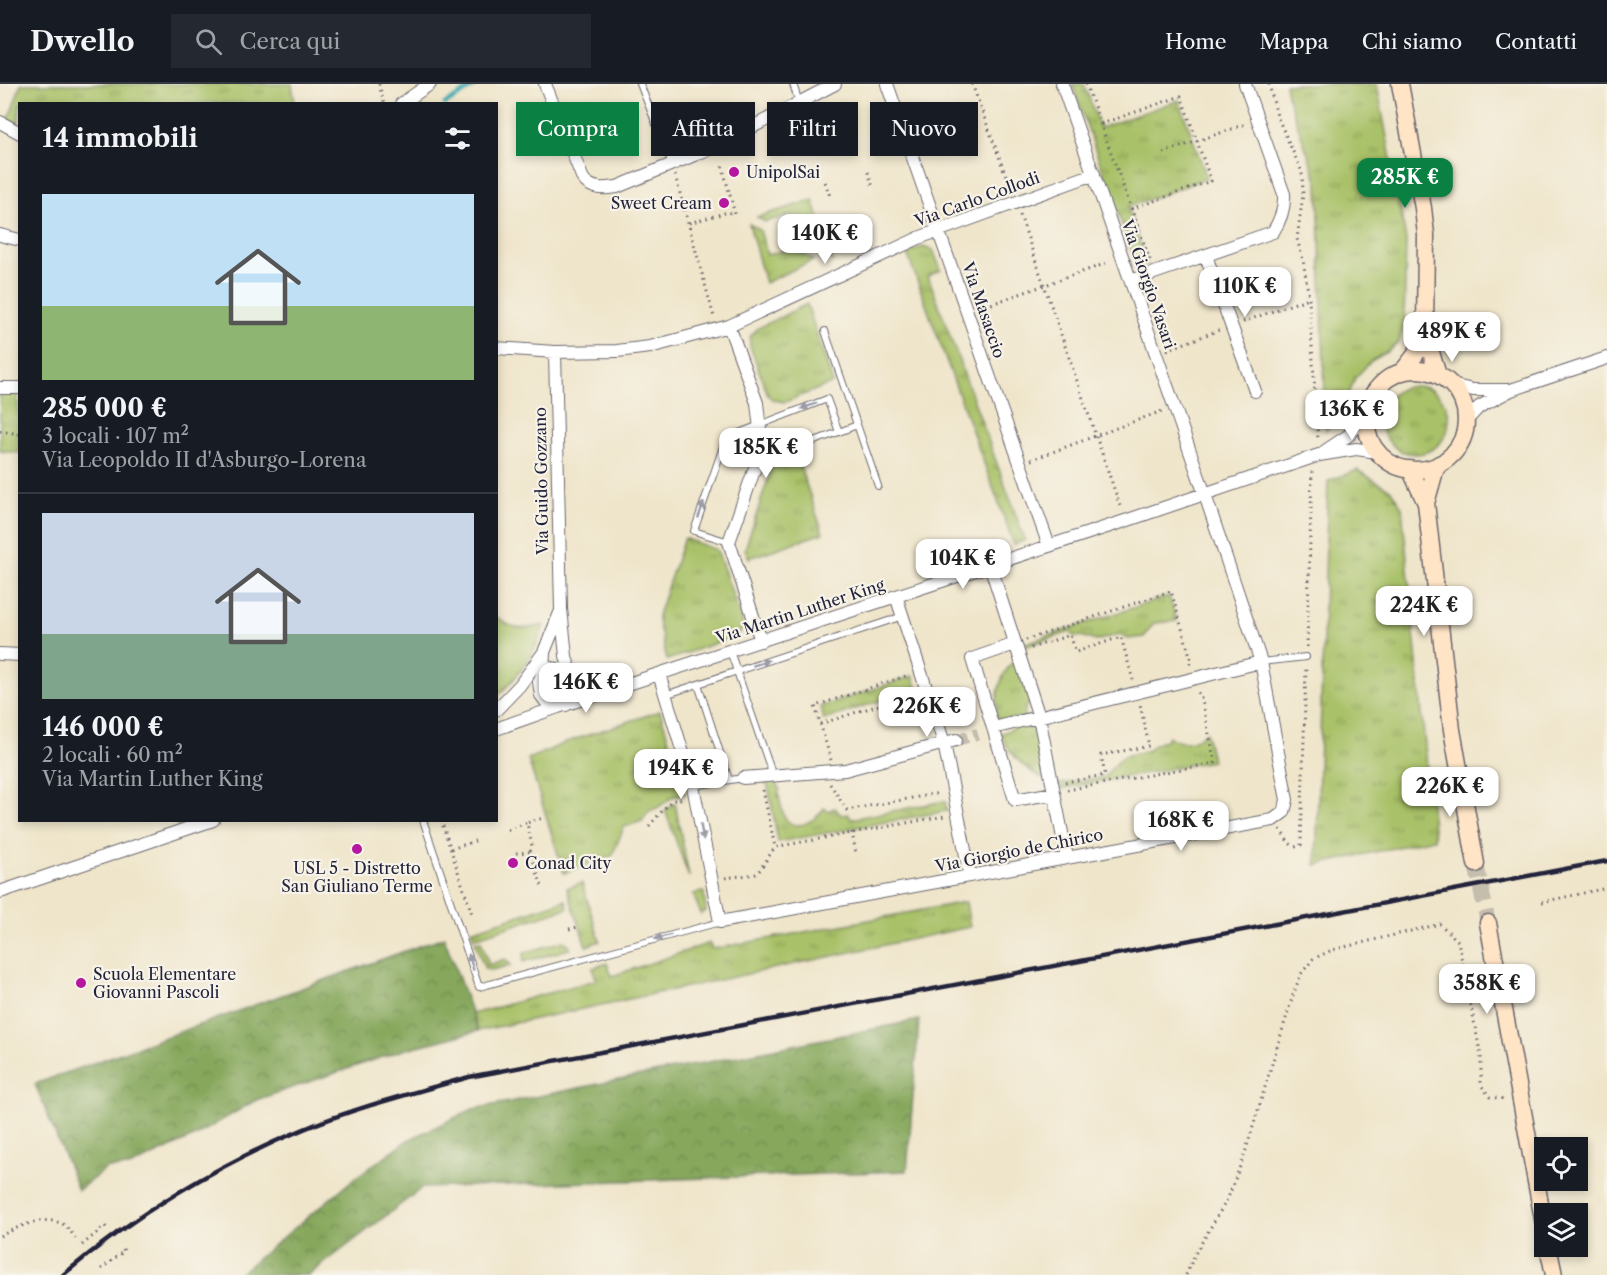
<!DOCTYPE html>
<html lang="it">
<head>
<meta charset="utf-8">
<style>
  body { margin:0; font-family:"Libre Caslon Text",serif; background:#242831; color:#f1f3f6; height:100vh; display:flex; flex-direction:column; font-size:22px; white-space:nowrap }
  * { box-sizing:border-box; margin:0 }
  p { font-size:20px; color:#9ea1a6 }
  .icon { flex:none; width:33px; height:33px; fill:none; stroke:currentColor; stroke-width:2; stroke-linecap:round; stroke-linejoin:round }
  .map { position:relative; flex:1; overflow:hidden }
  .sheet { position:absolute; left:18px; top:18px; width:480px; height:720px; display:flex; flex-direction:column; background:#171b24; border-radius:0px; box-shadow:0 3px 9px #0003 }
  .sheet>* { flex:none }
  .guide { position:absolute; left:516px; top:18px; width:570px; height:54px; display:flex; gap:12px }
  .tools { position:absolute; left:1534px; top:1053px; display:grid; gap:12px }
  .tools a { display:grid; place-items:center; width:54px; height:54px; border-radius:0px; background:#171b24; box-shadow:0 3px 9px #0003; font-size:30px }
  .price { position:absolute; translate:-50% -51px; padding:0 14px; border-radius:12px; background:#fff; color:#222; font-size:20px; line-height:39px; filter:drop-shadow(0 2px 3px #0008) }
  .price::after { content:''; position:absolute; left:50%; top:36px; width:18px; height:14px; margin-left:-9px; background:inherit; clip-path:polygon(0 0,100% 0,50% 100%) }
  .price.selected { background:#0b8043; color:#fff }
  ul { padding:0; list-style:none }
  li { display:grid; align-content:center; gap:12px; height:318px; padding:0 24px }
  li+li { border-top:2px solid #363941 }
  li span { display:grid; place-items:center; height:186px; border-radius:0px; color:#555 }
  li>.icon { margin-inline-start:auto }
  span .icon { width:108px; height:108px; fill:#fffc; stroke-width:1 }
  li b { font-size:26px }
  h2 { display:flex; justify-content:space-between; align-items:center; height:72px; padding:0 24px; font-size:26px }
  .chip { padding:0 21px; border-radius:0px; background:#171b24; box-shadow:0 3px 9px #0003; font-size:21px; line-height:54px }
  .chip.selected { background:#0b8043; color:#fff }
  header { display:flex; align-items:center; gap:36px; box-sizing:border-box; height:84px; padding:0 30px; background:#171b24; border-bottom:2px solid #363941 }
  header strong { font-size:28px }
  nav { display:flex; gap:33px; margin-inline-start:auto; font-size:21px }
  .search { width:420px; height:54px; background:#242831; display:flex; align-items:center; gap:15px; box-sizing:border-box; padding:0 21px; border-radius:0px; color:#9ea1a6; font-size:22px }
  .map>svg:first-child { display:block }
  .grass { fill:url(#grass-tufts); stroke:#667251; stroke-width:1.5 }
  .forest { fill:url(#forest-crowns); stroke:#54644c; stroke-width:1.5 }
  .garden { fill:#a9c167; stroke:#667251; stroke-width:1.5 }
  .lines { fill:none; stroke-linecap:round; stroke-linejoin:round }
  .stream { stroke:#39abb4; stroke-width:4.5 }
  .street-tunnel { stroke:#c6bead; stroke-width:12; stroke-dasharray:12 6; stroke-linecap:butt }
  .secondary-tunnel { stroke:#c6bead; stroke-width:16; stroke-dasharray:16 8; stroke-linecap:butt }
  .lane-casing { stroke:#6a666d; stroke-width:8 }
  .street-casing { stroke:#6a666d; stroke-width:14 }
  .secondary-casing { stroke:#6a666d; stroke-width:19 }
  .path { stroke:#6a666d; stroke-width:3; stroke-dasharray:1.5 4.5; stroke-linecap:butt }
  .lane { stroke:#fff; stroke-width:6 }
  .street { stroke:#fff; stroke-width:12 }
  .secondary { stroke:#ffe4c6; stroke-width:16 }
  .rail { stroke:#22223b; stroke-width:4.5 }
  .oneway { fill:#9c9ca7 }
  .poi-dot { fill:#b5179e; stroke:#f7f3e8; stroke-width:2 }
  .labels { text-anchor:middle; stroke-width:4.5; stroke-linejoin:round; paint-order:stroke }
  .poi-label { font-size:16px; fill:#22223b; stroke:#f7f3e8; text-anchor:start }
  .street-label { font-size:16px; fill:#22223b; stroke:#f7f3e8 }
</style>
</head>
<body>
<header>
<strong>Dwello</strong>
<div class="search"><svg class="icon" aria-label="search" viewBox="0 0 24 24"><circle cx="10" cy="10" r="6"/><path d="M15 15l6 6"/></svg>Cerca qui</div>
<nav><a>Home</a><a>Mappa</a><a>Chi siamo</a><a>Contatti</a></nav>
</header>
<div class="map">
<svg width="1607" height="1191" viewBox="0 0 1607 1191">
  <defs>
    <pattern id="grass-tufts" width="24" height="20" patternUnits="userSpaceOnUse" patternTransform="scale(1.5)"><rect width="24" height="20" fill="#a9c167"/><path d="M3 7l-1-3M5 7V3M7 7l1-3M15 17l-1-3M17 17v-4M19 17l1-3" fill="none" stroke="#899c56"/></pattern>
    <pattern id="forest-crowns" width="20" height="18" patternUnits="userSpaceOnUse" patternTransform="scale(1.5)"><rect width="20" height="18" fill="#86a75c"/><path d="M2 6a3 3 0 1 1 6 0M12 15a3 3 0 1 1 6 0" fill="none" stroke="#6d884d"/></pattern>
  </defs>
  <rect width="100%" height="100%" fill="#f7f3e8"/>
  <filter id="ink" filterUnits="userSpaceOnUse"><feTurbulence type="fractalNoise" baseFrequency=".0167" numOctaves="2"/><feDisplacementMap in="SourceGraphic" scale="12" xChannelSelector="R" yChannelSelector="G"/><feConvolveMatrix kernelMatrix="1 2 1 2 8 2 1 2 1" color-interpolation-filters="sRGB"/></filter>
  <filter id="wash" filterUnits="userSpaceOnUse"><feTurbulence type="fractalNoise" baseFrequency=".008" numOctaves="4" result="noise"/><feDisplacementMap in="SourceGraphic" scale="24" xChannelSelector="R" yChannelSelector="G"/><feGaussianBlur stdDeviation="1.35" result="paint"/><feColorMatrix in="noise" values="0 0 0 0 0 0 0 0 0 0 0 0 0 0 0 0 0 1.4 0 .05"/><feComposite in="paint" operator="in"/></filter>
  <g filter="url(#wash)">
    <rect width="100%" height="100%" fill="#efe5ca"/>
    <path class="grass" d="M21,0H292L295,19L20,20L19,39L8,37Z
      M1072,0H1084L1100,44L1179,16L1207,94L1128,123L1147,181L1141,182L1135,177Z
      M1285,0H1377L1406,156L1404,239L1399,258L1387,268L1371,277L1355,294L1340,333L1326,346L1318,99L1287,11Z
      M813,116L833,177L798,157L791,131L765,138L757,133Z
      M749,140L760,146L767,171L793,164L814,176L765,199Z
      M922,163L933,166L941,186L928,192L1025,456L1014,461L907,169Z
      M807,220L833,299L785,318L774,316L768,311L750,262V253L758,244Z
      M1381 336a34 34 0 1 1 68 0a34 34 0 1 1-68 0Z
      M0,310H18L19,369L0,367Z
      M748,352H750L749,368L729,362L730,359Z
      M797,374L823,449L749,474L745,465L772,383Z
      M1357,386L1391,406L1402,423L1434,755L1316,781L1328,397Z
      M684,454L717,466L743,540L741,547L736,552L667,576L658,537V531Z
      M1169,512L1177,537L1154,539L1144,553L1127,555L1120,550L1096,557L1081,552L1076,553L1070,548L1024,563L1023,560Z
      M1016,575L1031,618L1025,624L1024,634L997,636C995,614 999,589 1016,575Z
      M913,592L917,604L824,636L820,623Z
      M546 604a9 9 0 1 1 18 0a9 9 0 1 1-18 0Z
      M660,627L685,710L673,713L657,724L649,727L642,737L624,743L612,772L564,789L528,675L570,657Z
      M1025,639L1032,647L1040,651L1047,696C1025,687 1011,672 1000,650Z
      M1206,648L1212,677L1060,705L1059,700L1104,693L1122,673L1149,666L1152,662L1166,656L1168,652C1181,662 1195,659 1206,648Z
      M774,695L780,706L778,709C780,715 782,727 784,732C794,751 817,736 824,724L828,727L835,724L841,731L848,730L851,735L945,717L947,727L778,758L768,702L761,697Z
      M675,719L689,793L665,726Z
      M582,799L600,857L586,862L567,804Z
      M704,808L706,827L701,830L693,810Z
      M566,816L568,824L474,854L471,847Z
      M966,818L970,843L478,947L472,930L596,896L593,884L607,879L612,892L710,859L712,865Z
      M481,857L489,881L505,875L511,881L491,886L485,885L475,858Z
      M563,857L569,860L570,865L523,878L524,869Z"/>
    <path class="forest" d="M444,853L478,947L406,965L256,1016L195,1052L129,1083L107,1084L78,1106L35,1000Z
      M919,936L907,1087L422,1104L309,1191H238L356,1093L408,1056L473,1025Z"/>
    <path class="garden" d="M497,533C514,547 523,546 544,541C536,569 518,593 497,612Z"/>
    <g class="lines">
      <path class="stream" d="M445,20L478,0"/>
    </g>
  </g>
  <g filter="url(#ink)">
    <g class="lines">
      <path class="street-tunnel" d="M956,656L978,650"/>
      <path class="secondary-tunnel" d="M1476,780L1488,839"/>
      <defs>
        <path id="lane" d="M640,0L672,80
          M793,0L799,19
          M825,247L878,402
          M839,348L857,341
          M729,458L694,447L726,354L827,315L839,348L757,378
          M730,567L773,692
          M1261,578L1306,573
          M698,600L729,696
          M665,611L903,532
          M693,702L743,694
          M423,736L479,903L720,838"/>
        <path id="street" d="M545,0L583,95C592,106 604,105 617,103L716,62L835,0
          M887,0L1049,462
          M401,20L430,0
          M0,38L20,49
          M0,151L20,156
          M1206,172L1255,307
          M1131,197L1273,148C1280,137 1285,124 1284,110L1245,0
          M729,242L757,319L761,354L757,378L729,458L761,557
          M496,264L555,268L617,267L650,263L729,242L921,153L1094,90
          M555,268L561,525L566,572L575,606L574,611L566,621
          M1451,301L1473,306H1509
          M0,304H20
          M1465,338L1479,323L1511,306L1607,274
          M1325,367L1349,351L1366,333
          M990,481L1039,633L1067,774
          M896,512L944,659L970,792
          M1015,560L972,575L1015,716L1054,709
          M544,569L543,589L539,598L541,611L547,619L558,623
          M0,570L20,571
          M543,589L550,584L566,586L581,601L598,611
          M659,590L693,702L720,838L1273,736L1284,728L1287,716L1261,578L1202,402L1062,0
          M496,626L520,601L544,568L560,529
          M993,644L1261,578
          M496,645L558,623L1125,437L1319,371L1356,365L1378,368
          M743,694L845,686L956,656
          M0,808L213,736"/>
        <path id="secondary" d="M1400,0L1423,124L1426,151L1425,249L1438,291
          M1366 336a50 50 0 1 1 100 0a50 50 0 1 1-100 0Z
          M1402,288L1416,270L1425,249
          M1410,385L1426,419L1452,646L1476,780
          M1426,419L1435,387L1439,380
          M1488,839L1545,1146
          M1548,1162L1554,1191"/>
      </defs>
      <use href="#lane" class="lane-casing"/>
      <use href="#street" class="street-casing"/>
      <use href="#secondary" class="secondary-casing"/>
      <path class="path" d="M379,0L384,20
        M972,0L1012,108
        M1086,0L1150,176
        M1269,0L1277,32L1302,88L1303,110L1297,155L1303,176L1309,214L1318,357
        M1101,40L1181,12L1211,97L1131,125
        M1163,69L1246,40
        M868,88L873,103
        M675,91L714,233
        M825,98L831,115
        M1020,131L1121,425
        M689,139L728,128L735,130L722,81
        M980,224L1110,178
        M1243,238L1309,214
        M1167,266L1219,246
        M0,347L20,350
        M1031,376L1162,327
        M1026,556L1171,507L1191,575L1189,582
        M1307,563L1312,387
        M1031,564L1070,551L1076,568L1121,553L1133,596
        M820,640L916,609
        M831,676L815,622L909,591
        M1065,698L1105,691L1101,671L1149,662L1140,620
        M830,700L847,726L940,709
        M763,706L775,763L945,732
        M1067,706L1215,679L1201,612L1197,608
        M441,736L472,830
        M649,742L671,717L684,714
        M1280,745L1289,759L1295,763L1301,761L1306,582
        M508,746L526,739
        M852,748L856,770
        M451,765L475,757
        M530,767L532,762L527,739L543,734
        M516,769L530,768L543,805
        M725,794L757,790L775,763
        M1542,818L1607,804
        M569,845L578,843
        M0,1152C17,1144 40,1131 60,1139C67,1141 73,1151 77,1156
        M82,1161L105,1142L108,1146
        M101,1185L124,1167L123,1165
        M1186,1191L1195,1170L1228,1114L1245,1069L1293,911L1301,890L1313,875L1332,866L1440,840L1458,857L1481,972V1001L1490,1013L1505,1015"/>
      <use href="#lane" class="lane"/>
      <use href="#street" class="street"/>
      <use href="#secondary" class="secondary"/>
      <path class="rail" d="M63,1191C134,1131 218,1080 304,1045C357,1023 413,1009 469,993L1607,777"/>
    </g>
    <defs><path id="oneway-solid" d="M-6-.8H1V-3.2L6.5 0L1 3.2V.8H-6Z" transform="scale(1.5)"/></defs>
    <g class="oneway">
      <use href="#oneway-solid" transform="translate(809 322) rotate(160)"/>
      <use href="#oneway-solid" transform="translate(701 426) rotate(-71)"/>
      <use href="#oneway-solid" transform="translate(761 579) rotate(-18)"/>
      <use href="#oneway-solid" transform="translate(702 748) rotate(79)"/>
      <use href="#oneway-solid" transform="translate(663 853) rotate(165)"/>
      <use href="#oneway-solid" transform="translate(471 878) rotate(-107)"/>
    </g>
  </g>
  <g class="poi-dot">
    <circle cx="734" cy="88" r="6"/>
    <circle cx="724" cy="119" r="6"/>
    <circle cx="357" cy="765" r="6"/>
    <circle cx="513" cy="779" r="6"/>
    <circle cx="81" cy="899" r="6"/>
  </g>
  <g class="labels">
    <g class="poi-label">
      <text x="746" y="94">UnipolSai</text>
      <text x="712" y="125" text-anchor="end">Sweet Cream</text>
      <text x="525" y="785">Conad City</text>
      <text x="357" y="790" text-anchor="middle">USL 5 - Distretto<tspan x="357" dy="18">San Giuliano Terme</tspan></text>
      <text x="93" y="896">Scuola Elementare<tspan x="93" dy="18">Giovanni Pascoli</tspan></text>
    </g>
    <g class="street-label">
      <text transform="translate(977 115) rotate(-20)" y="6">Via Carlo Collodi</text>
      <text transform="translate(1149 200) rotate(71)" y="6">Via Giorgio Vasari</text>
      <text transform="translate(984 226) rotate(71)" y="6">Via Masaccio</text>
      <text transform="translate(541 397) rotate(-91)" y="6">Via Guido Gozzano</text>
      <text transform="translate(800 527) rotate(-18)" y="6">Via Martin Luther King</text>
      <text transform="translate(1019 766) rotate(-11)" y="6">Via Giorgio de Chirico</text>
    </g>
  </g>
</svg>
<div class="tools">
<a><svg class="icon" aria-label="locate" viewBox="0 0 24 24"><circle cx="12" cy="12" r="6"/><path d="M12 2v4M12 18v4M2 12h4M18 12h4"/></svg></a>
<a><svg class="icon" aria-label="layers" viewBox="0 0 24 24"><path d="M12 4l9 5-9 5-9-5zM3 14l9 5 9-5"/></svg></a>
</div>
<b class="price selected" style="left:1405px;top:125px">285K €</b>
<b class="price" style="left:825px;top:181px">140K €</b>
<b class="price" style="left:1245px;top:234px">110K €</b>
<b class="price" style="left:1452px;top:279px">489K €</b>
<b class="price" style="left:1352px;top:357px">136K €</b>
<b class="price" style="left:766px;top:395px">185K €</b>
<b class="price" style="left:963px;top:506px">104K €</b>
<b class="price" style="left:1424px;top:553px">224K €</b>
<b class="price" style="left:586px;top:630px">146K €</b>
<b class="price" style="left:927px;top:654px">226K €</b>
<b class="price" style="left:681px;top:716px">194K €</b>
<b class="price" style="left:1450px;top:734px">226K €</b>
<b class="price" style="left:1181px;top:768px">168K €</b>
<b class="price" style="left:1487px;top:931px">358K €</b>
<div class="guide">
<a class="chip selected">Compra</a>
<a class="chip">Affitta</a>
<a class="chip">Filtri</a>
<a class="chip">Nuovo</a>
</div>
<section class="sheet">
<h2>14 immobili<svg class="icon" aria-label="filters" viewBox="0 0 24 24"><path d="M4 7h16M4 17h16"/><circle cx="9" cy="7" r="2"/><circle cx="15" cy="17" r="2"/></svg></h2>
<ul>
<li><span style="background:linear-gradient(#bfe0f5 60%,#8fb573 0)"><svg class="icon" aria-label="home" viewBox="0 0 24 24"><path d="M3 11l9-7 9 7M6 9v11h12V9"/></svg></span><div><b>285 000 €</b><p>3 locali · 107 m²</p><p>Via Leopoldo II d'Asburgo-Lorena</p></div></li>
<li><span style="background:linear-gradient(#c9d6e8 65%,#7fa58c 0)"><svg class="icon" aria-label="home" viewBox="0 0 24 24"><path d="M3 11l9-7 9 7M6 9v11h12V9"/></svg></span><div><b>146 000 €</b><p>2 locali · 60 m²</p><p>Via Martin Luther King</p></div></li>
</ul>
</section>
</div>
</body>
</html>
